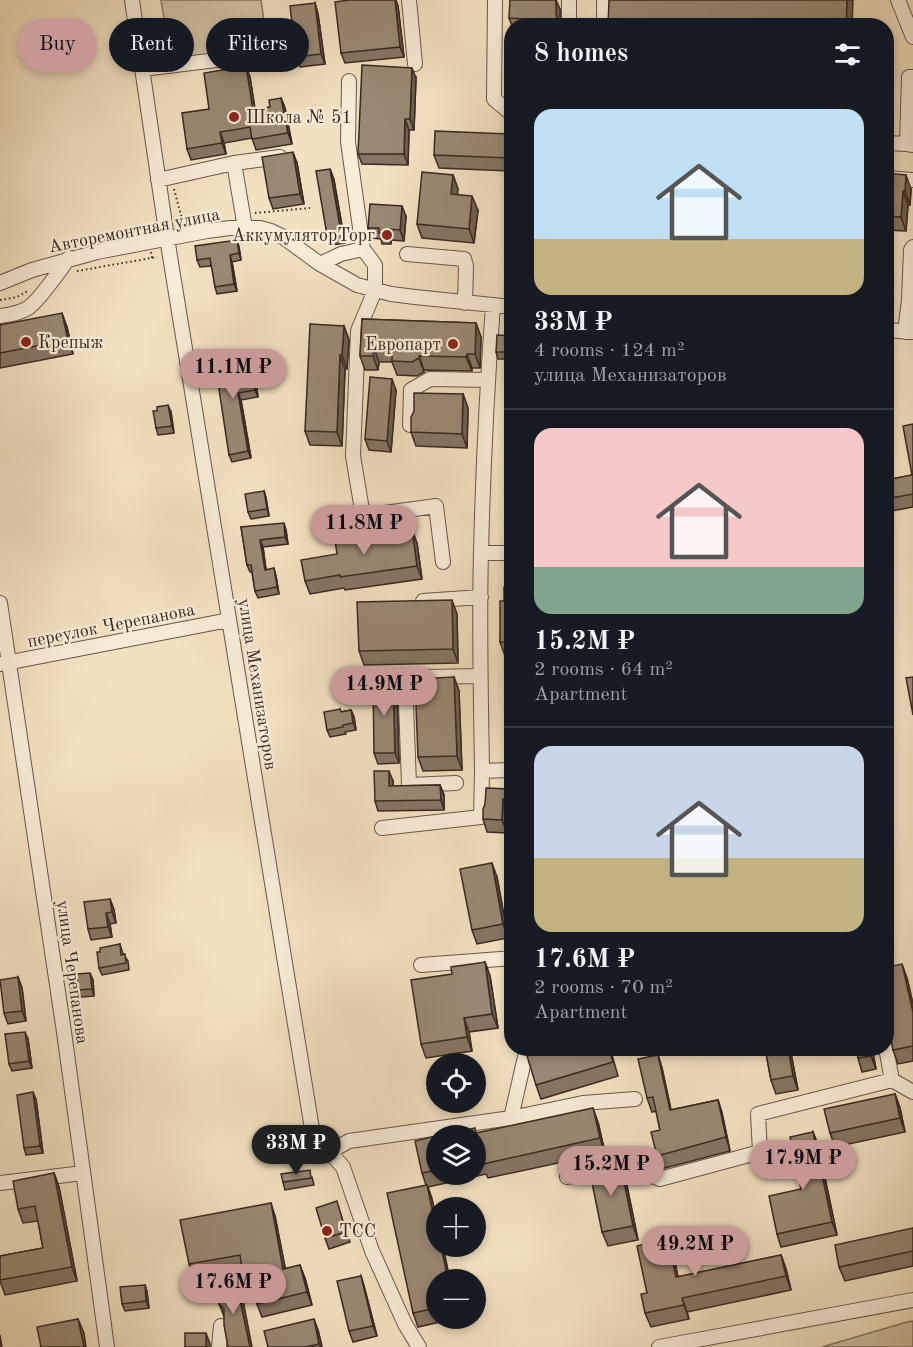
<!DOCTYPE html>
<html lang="en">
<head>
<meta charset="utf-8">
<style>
  body { margin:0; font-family:"Old Standard TT",serif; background:#20242c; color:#f1f3f6; height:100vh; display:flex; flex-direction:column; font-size:22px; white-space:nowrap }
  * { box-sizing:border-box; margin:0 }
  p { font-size:20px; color:#9ea1a6 }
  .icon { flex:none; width:33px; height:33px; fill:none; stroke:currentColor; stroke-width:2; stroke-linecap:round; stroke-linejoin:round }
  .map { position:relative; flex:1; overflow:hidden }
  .panel { position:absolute; left:504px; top:18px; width:390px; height:1038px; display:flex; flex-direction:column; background:#171b24; border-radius:24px; box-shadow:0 3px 9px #0003 }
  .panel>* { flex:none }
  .banner { position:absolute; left:18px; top:18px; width:396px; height:54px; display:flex; gap:12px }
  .fabs { position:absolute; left:426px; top:1053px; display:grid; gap:12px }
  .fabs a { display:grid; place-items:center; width:60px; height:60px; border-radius:50%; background:#171b24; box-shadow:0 3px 9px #0003; font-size:30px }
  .price { position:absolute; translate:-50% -51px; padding:0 14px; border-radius:21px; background:#c59692; color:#111; font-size:20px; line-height:39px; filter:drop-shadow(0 2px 3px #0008) }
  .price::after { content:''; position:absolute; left:50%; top:36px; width:18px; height:14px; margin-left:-9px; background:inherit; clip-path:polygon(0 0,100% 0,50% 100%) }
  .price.current { background:#222; color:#fff }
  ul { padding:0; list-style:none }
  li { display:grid; align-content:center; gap:12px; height:318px; padding:0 30px }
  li+li { border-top:2px solid #363941 }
  li span { display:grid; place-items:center; height:186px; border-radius:18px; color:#555 }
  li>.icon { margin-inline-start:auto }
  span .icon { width:108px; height:108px; fill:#fffc; stroke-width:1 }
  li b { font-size:26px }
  h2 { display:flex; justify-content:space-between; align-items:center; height:72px; padding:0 30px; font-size:26px }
  .chip { padding:0 21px; border-radius:27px; background:#171b24; box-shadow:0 3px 9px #0003; font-size:21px; line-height:54px }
  .chip.current { background:#c59692; color:#111 }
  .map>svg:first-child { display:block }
  .green { fill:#d2c2a6; stroke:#857663; stroke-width:1.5 }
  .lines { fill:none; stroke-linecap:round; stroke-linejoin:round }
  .minor-casing { stroke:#665748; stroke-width:16 }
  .path { stroke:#382920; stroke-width:2; stroke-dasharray:1.5 3; stroke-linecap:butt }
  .minor { stroke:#f7ecd7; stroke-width:14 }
  .wall { fill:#847664; stroke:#382920; stroke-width:1.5 }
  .shaded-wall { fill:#6b6051; stroke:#382920; stroke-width:1.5 }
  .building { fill:#998974; stroke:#382920; stroke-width:1.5 }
  .poi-dot { fill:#8f2418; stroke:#f7ecd7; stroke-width:2 }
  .labels { text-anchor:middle; stroke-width:4.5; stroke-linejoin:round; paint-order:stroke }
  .poi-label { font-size:18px; fill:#382920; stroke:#f7ecd7; text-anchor:start }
  .street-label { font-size:18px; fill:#382920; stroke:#f7ecd7 }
</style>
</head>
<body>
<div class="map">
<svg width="913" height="1347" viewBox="0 0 913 1347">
  <rect width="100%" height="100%" fill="#f2e1c1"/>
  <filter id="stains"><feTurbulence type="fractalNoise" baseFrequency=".00333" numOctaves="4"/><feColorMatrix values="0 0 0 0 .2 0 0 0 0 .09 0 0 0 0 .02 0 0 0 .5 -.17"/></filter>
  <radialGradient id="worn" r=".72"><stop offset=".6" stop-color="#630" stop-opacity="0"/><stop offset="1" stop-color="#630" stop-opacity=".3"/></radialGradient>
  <path class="green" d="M161,0H261L268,48L171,63Z
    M913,1321V1347H822L907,1322Z"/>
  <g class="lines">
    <defs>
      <path id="minor" d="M132,0L167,238L314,1141L318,1147L335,1158L343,1167L372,1251L405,1324L419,1347
        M409,0L415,64
        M495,0L494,99L512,114
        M898,0L913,37
        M569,26V0
        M604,26V0
        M143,69L258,55
        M913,77H909L907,144L913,145
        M349,81L348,142L363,249L375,265V290L358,331L353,456L363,516L436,506L443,562
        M886,143L907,144
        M234,163L245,228
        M886,178L913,180
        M158,180L234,163L280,157
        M407,254L464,259L466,266L465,303
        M320,264L341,254L363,249
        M0,283L32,270L97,252L207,231L230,228H260L271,231L283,237L320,264L357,285L391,294L415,297L512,307
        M493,305C487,387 483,469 481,552C479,625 481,698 482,771L512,770
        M0,316C9,315 20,313 28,308C39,301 60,270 69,258
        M886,330L913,332
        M905,332L909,300L911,250L913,247
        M410,425L411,390L430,379L488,380
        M481,553H512
        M423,601L481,597
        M0,603L64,1032L107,1347
        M1,664L229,620
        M405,677L409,785L456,783
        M366,678L480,676
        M382,828L481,817L482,771
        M421,965L512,958
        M886,1048L892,1080
        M511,1118L527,1048
        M328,1153L349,1141L511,1118L583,1103L635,1099
        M567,1177L628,1166L660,1179L760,1152L758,1114L892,1080L913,1092
        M0,1183L83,1173
        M219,1347L221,1326
        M659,1347L913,1300"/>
    </defs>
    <use href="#minor" class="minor-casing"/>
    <path class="path" d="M174,189L183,223H184
      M255,213L310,208
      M151,252L152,258
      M77,271L157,257
      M0,300L17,297L28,291"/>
    <use href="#minor" class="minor"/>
  </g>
  <path class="wall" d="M315,3L318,14L325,64L300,67L296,57Z
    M398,6L404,57L345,63L341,53Z
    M560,9V26H512L509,18Z
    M512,37V64H510L506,53Z
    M512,73V102L509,99L505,89Z
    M250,77L255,110L270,107L281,98L285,108L292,144L256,150L252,138L224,143L226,154L191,160L187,149L209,109Z
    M416,78L414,130H409L408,165L362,164L358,154Z
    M512,134V171L439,168L434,155Z
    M297,163L304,204L273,209L269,198Z
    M330,169L334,180L345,243L331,245L327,235Z
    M886,173L911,189L910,205H908L906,231L886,230Z
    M453,175L458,189L457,195L478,210L474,243L422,238L417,224Z
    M406,216L404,241L391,240V244H382L381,239L372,238L368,228Z
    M239,247L241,260L232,262L237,291L217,294L215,287L212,266L200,267L197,260Z
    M362,319L476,323L481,337L480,368H472V371L424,370V372L417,376L397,375L392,362H379L378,370H365L360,356Z
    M0,325L67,327L73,354L0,368Z
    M344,326L349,340L347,369H345L342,446L310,445L305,431Z
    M512,336V359H498L496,352Z
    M239,359L242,377L253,376L256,383L258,397L241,400L251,458L232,462L229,455Z
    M396,390L391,452L369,450L365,439Z
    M463,394L468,408L467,448L416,446L411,432Z
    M171,412L174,433L158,435L156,428Z
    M913,424V507L886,512V478L887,480L912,475Z
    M264,491L266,498L269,516L251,519L248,512Z
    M241,527L286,530L288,544L263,547L266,570L276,576L279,594L258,598L255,591L252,572H250L247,565Z
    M417,543L422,579L345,590L344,588L310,594L305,581Z
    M512,587V656H505L500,642L504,601Z
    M457,614L458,663L364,665L359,651Z
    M454,677L459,691L462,770L423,771L418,757Z
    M397,692L399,763L378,764L374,753Z
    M340,709L341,712L351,710L354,717L356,730L345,732L346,734L330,737L327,730Z
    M512,711V755L507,743Z
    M393,781V786L440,785L444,795V810L378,811L375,801Z
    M512,789V812H508L507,833L487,832L483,819Z
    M497,877L508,938L477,944L472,930Z
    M110,899L114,910L116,923L110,924L112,937L91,940L88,929Z
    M120,944L123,954L128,961L129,970L102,975L99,968L100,952Z
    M485,962L490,976L498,1028L469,1032L472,1051L426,1058L421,1044L452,974Z
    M886,967L907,978L913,1004V1061L898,1064L893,1050L892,1042L889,1040L886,1032Z
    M18,977L22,988L26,1021L8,1024L4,1013Z
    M93,980L94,996L81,997L78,990Z
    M28,1039L32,1068L12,1071L9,1064Z
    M610,1048L618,1076L541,1099L536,1085Z
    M765,1048H790L798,1090L776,1094L771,1080Z
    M872,1048L876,1069L862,1072L858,1058Z
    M658,1055L662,1068L671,1110L718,1100L722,1113L730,1151L661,1169L657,1156L660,1130L656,1111L652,1112L647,1098Z
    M895,1094L900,1108L905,1132L835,1147L830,1133Z
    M36,1099L43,1153L26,1155L24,1148Z
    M598,1122L605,1153L488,1178L486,1174L428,1187L432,1199L450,1280H436V1318H458L418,1327L413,1313L426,1185L422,1173L436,1136V1174H476V1136L477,1133Z
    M813,1132L818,1145L837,1235L781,1247L777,1234L801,1189Z
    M54,1173L59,1187L77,1281L5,1295L0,1281V1256L43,1248L38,1221L23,1223L18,1209Z
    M625,1176L638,1240L608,1246L602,1232Z
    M312,1177L314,1185L285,1190L283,1182Z
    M340,1212L350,1242L329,1249L325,1238Z
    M275,1216L285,1268L305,1278L312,1305L262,1317L257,1304L253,1287L248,1288L242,1268L193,1278L189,1264Z
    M913,1228V1266L845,1281L839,1267Z
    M668,1239L673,1253L678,1277L781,1255L786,1269L791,1290L687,1312L689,1319L651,1327L645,1313L647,1293Z
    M361,1276L364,1286L377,1336L353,1342L349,1331Z
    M145,1285L147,1292L149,1308L125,1311L122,1304Z
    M242,1295L224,1316L219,1304Z
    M318,1330L322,1347H268Z"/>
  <path class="shaded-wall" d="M395,0H396L398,6L404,57L400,47Z
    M556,0L560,9V26L556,15Z
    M847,0H853L852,26H846Z
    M315,3L318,14L325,64L321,54Z
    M246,66L250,77L257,121L253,110Z
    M412,68L416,78L414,130L410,119Z
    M281,98L285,108L292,144L288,133Z
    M405,119L409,130L408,165L404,154Z
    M220,132L224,143L226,154L222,143Z
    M293,152L297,163L304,204L300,194Z
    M330,169L334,180L345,243L341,232Z
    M453,175L458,189L456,208L451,194Z
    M906,175L911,189L910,205L905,191Z
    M903,191L908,205L906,231L901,217Z
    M472,196L478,210L474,243L469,229Z
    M402,206L406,216L404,241L400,230Z
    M388,229L391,240V244L387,234Z
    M237,240L239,247L241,260L239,253Z
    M230,255L232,262L237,291L234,284Z
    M62,313L67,327L73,354L68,340Z
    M476,323L481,337L480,368L475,354Z
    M344,326L349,340L347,369L342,355Z
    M374,348L379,362L378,370L373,356Z
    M236,352L239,359L244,385L241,377Z
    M467,354L472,368V371L466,357Z
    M340,355L345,369L342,446L337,432Z
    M419,356L424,370V372L419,358Z
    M253,376L256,383L258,397L255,390Z
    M392,379L396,390L391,452L387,441Z
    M238,393L241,400L251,458L248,451Z
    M463,394L468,408L467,448L462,434Z
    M168,405L171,412L174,433L172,426Z
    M264,491L266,498L269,516L267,509Z
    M284,523L286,530L288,544L285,537Z
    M412,529L417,543L422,579L417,566Z
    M260,540L263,547L267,577L265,570Z
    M274,568L276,576L279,594L277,587Z
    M452,600L457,614L458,663L453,649Z
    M454,677L459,691L462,770L457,756Z
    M393,681L397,692L399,763L395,753Z
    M351,710L354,717L356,730L353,723Z
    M389,771L393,781V796L389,786Z
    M440,785L444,795V810L441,800Z
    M503,799L508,812L507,833L502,820Z
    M492,863L497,877L508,938L503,924Z
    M110,899L114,910L116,923L112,912Z
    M106,913L110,924L112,937L108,927Z
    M485,962L490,976L498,1028L492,1014Z
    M902,964L907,978L913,1004V1012Z
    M90,973L93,980L94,996L92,989Z
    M18,977L22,988L26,1021L22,1011Z
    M464,1018L469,1032L472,1051L467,1037Z
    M25,1032L28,1039L32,1068L29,1061Z
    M788,1048H790L798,1090L793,1076Z
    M870,1048H872L876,1069L871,1056Z
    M658,1055L662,1068L674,1124L670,1110Z
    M33,1092L36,1099L43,1153L40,1146Z
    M895,1094L900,1108L905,1132L900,1118Z
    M718,1100L722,1113L730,1151L726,1137Z
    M593,1108L598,1122L605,1153L600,1138Z
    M813,1132L818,1145L837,1235L832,1222Z
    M620,1162L625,1176L638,1240L633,1226Z
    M54,1173L59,1187L77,1281L72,1267Z
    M427,1185L432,1199L436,1217V1227Z
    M271,1203L275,1216L288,1282L283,1269Z
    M668,1239L673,1253L681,1291L676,1277Z
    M441,1246H443L450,1280H448Z
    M781,1255L786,1269L791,1290L786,1276Z
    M300,1265L305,1278L312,1305L307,1292Z
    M361,1276L364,1286L377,1336L373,1326Z
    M236,1281L242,1295L252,1347H250Z
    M145,1285L147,1292L149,1308L146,1301Z
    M682,1298L687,1312L689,1319L684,1305Z
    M78,1319L84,1333L86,1347H84Z
    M314,1319L318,1330L322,1347H321L319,1344Z
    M206,1333L210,1344V1347H206Z
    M0,1335L2,1347H0Z"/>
  <path class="building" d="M349,0H395L400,47L341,53L335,2Z
    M510,0H556V15L558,21L509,18Z
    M609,0H847L846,26H608Z
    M315,3L321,54L296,57L290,6Z
    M507,36L512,37V54L506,53Z
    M362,65L412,68L410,119H405L404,154H358Z
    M246,66L253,110L270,107L269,100L281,98L288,133L252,139L250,127L220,132L222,143L187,149L182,113L209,109L204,73Z
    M506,72L512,73V94L505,89Z
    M435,131L512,134V158L434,155Z
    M293,152L300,194L269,198L262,157Z
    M330,169L341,232L327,235L316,171Z
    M422,172L453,175L451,194L472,196L469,229L417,224Z
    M886,173L906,175L905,191H903L901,217L886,216Z
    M370,204L402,206L400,230L388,229L387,234L379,233V228H368Z
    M237,240L239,253L230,255L234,284L215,287L210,258L197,260L195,246Z
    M62,313L68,340L0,353V325Z
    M362,319L476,323L475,354H467L466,357L419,356V358L412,362L392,361V349L374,348L373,356H360Z
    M310,324L344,326L342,355H340L337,432L305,431Z
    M497,335L512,336V352H496Z
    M236,352L241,377L253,376L255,390L238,393L248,451L229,455L214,356Z
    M370,377L392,379L387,441L365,439Z
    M414,393L463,394L462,434L411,432V417L414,411Z
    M168,405L172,426L156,428L153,411H157V407Z
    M913,424V494L886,499V480L912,475L903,426Z
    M264,491L267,509L248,512L245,494Z
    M284,523L285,537L260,540L265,570L274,568L277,587L255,591L251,565H247L241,527Z
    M412,529L417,566L340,577V575L305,581L301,560L337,554L335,540Z
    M504,587H512V642H500V601H504Z
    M452,600L453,649L359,651L357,602Z
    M454,677L457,756L418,757L415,679Z
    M913,677V715L906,678Z
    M373,681H393L395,753H374Z
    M340,709L341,712L351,710L353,723L343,725V727L327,730L324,712Z
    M507,711H512V743H507Z
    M374,771H389V786L440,785L441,800L375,801Z
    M486,788L512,789V799H503L502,820L483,819V809L485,804Z
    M492,863L503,924L472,930L460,869Z
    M110,899L112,912L106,913L108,927L88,929L84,902Z
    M120,944L121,955L125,954L126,963L99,968L97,952H100V948Z
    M485,962L492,1014L464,1018L467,1037L421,1044L411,980L452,974L451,967Z
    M902,964L913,1012V1046L893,1050L890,1032L886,1028V967Z
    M90,973L92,989L78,990L77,974Z
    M18,977L22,1011L4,1013L0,980Z
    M25,1032L29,1061L9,1064L5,1034Z
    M553,1048H609L613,1062L536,1085L527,1056Z
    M765,1048H788L793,1076L771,1080Z
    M856,1048H870L871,1056L858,1058Z
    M658,1055L670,1110L718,1100L726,1137L657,1156L651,1132L660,1130L653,1097L647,1098L638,1059Z
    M33,1092L40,1146L24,1148L17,1095Z
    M895,1094L900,1118L830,1133L824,1109Z
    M593,1108L600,1138L483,1164L482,1160L476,1161V1136H441L475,1128L476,1133Z
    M813,1132L832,1222L777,1234L769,1196L801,1189L790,1137Z
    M436,1136V1170L422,1173L415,1141Z
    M620,1162L633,1226L602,1232L589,1168Z
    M310,1170L311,1178L283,1182L281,1174Z
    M54,1173L72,1267L0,1280V1256L43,1248L35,1206L18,1209L13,1181Z
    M427,1185L436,1227V1246H441L448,1280H436V1308L413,1313L387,1193Z
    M337,1201L346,1232L325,1238L316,1208Z
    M271,1203L283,1269L300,1265L307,1292L257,1304L250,1273L243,1275L240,1255L189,1264L180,1220Z
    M913,1228V1251L839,1267L835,1245Z
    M668,1239L676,1277L781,1255L786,1276L682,1298L684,1305L645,1313L641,1294L647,1293L637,1246Z
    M361,1276L373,1326L349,1331L337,1281Z
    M236,1281L250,1347H228L224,1325V1309L219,1304L216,1285Z
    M145,1285L146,1301L122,1304L120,1287Z
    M78,1319L84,1347H41L37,1327Z
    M314,1319L319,1344L305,1347H268L264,1331Z
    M185,1333H206V1347H185Z"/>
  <g class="poi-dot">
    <circle cx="234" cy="117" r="6"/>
    <circle cx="387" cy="235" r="6"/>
    <circle cx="26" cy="342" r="6"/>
    <circle cx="453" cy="344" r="6"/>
    <circle cx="327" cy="1231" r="6"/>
  </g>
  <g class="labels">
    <g class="poi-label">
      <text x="246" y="123">Школа № 51</text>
      <text x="375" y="241" text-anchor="end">АккумуляторТорг</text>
      <text x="38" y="348">Крепыж</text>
      <text x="441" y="350" text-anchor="end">Европарт</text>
      <text x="339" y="1237">ТСС</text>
    </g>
    <g class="street-label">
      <text transform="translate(134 230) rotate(-11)" y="6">Авторемонтная улица</text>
      <text transform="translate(111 625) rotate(-11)" y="6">переулок Черепанова</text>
      <text transform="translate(258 684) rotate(81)" y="6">улица Механизаторов</text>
      <text transform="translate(73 972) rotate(82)" y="6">улица Черепанова</text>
    </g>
  </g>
  <rect width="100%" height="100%" filter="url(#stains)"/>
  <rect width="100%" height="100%" fill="url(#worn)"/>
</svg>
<div class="fabs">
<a><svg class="icon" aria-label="locate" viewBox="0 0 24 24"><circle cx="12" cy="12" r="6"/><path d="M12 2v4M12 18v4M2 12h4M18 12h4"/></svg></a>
<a><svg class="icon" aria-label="layers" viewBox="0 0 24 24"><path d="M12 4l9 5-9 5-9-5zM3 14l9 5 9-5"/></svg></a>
<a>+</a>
<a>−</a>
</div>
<b class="price" style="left:233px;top:400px">11.1M ₽</b>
<b class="price" style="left:364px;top:556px">11.8M ₽</b>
<b class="price" style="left:384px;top:717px">14.9M ₽</b>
<b class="price current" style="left:296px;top:1176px">33M ₽</b>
<b class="price" style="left:803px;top:1191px">17.9M ₽</b>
<b class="price" style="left:611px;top:1197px">15.2M ₽</b>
<b class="price" style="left:695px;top:1277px">49.2M ₽</b>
<b class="price" style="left:233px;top:1315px">17.6M ₽</b>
<div class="banner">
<a class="chip current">Buy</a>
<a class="chip">Rent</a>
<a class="chip">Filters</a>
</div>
<section class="panel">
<h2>8 homes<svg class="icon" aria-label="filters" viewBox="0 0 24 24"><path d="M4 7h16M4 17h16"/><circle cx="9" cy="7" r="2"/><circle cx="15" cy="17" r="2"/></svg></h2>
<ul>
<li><span style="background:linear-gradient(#bfe0f5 70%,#c2b280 0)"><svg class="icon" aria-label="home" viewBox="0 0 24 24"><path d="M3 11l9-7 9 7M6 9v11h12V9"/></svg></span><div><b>33M ₽</b><p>4 rooms · 124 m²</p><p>улица Механизаторов</p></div></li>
<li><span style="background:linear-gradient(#f6c9c9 75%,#7fa58c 0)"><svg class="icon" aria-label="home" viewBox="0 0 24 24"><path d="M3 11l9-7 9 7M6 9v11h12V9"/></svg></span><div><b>15.2M ₽</b><p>2 rooms · 64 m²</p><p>Apartment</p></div></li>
<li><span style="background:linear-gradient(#c9d6e8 60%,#c2b280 0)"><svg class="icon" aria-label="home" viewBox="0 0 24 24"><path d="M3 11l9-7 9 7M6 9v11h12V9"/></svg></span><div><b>17.6M ₽</b><p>2 rooms · 70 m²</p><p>Apartment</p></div></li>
</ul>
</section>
</div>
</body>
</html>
